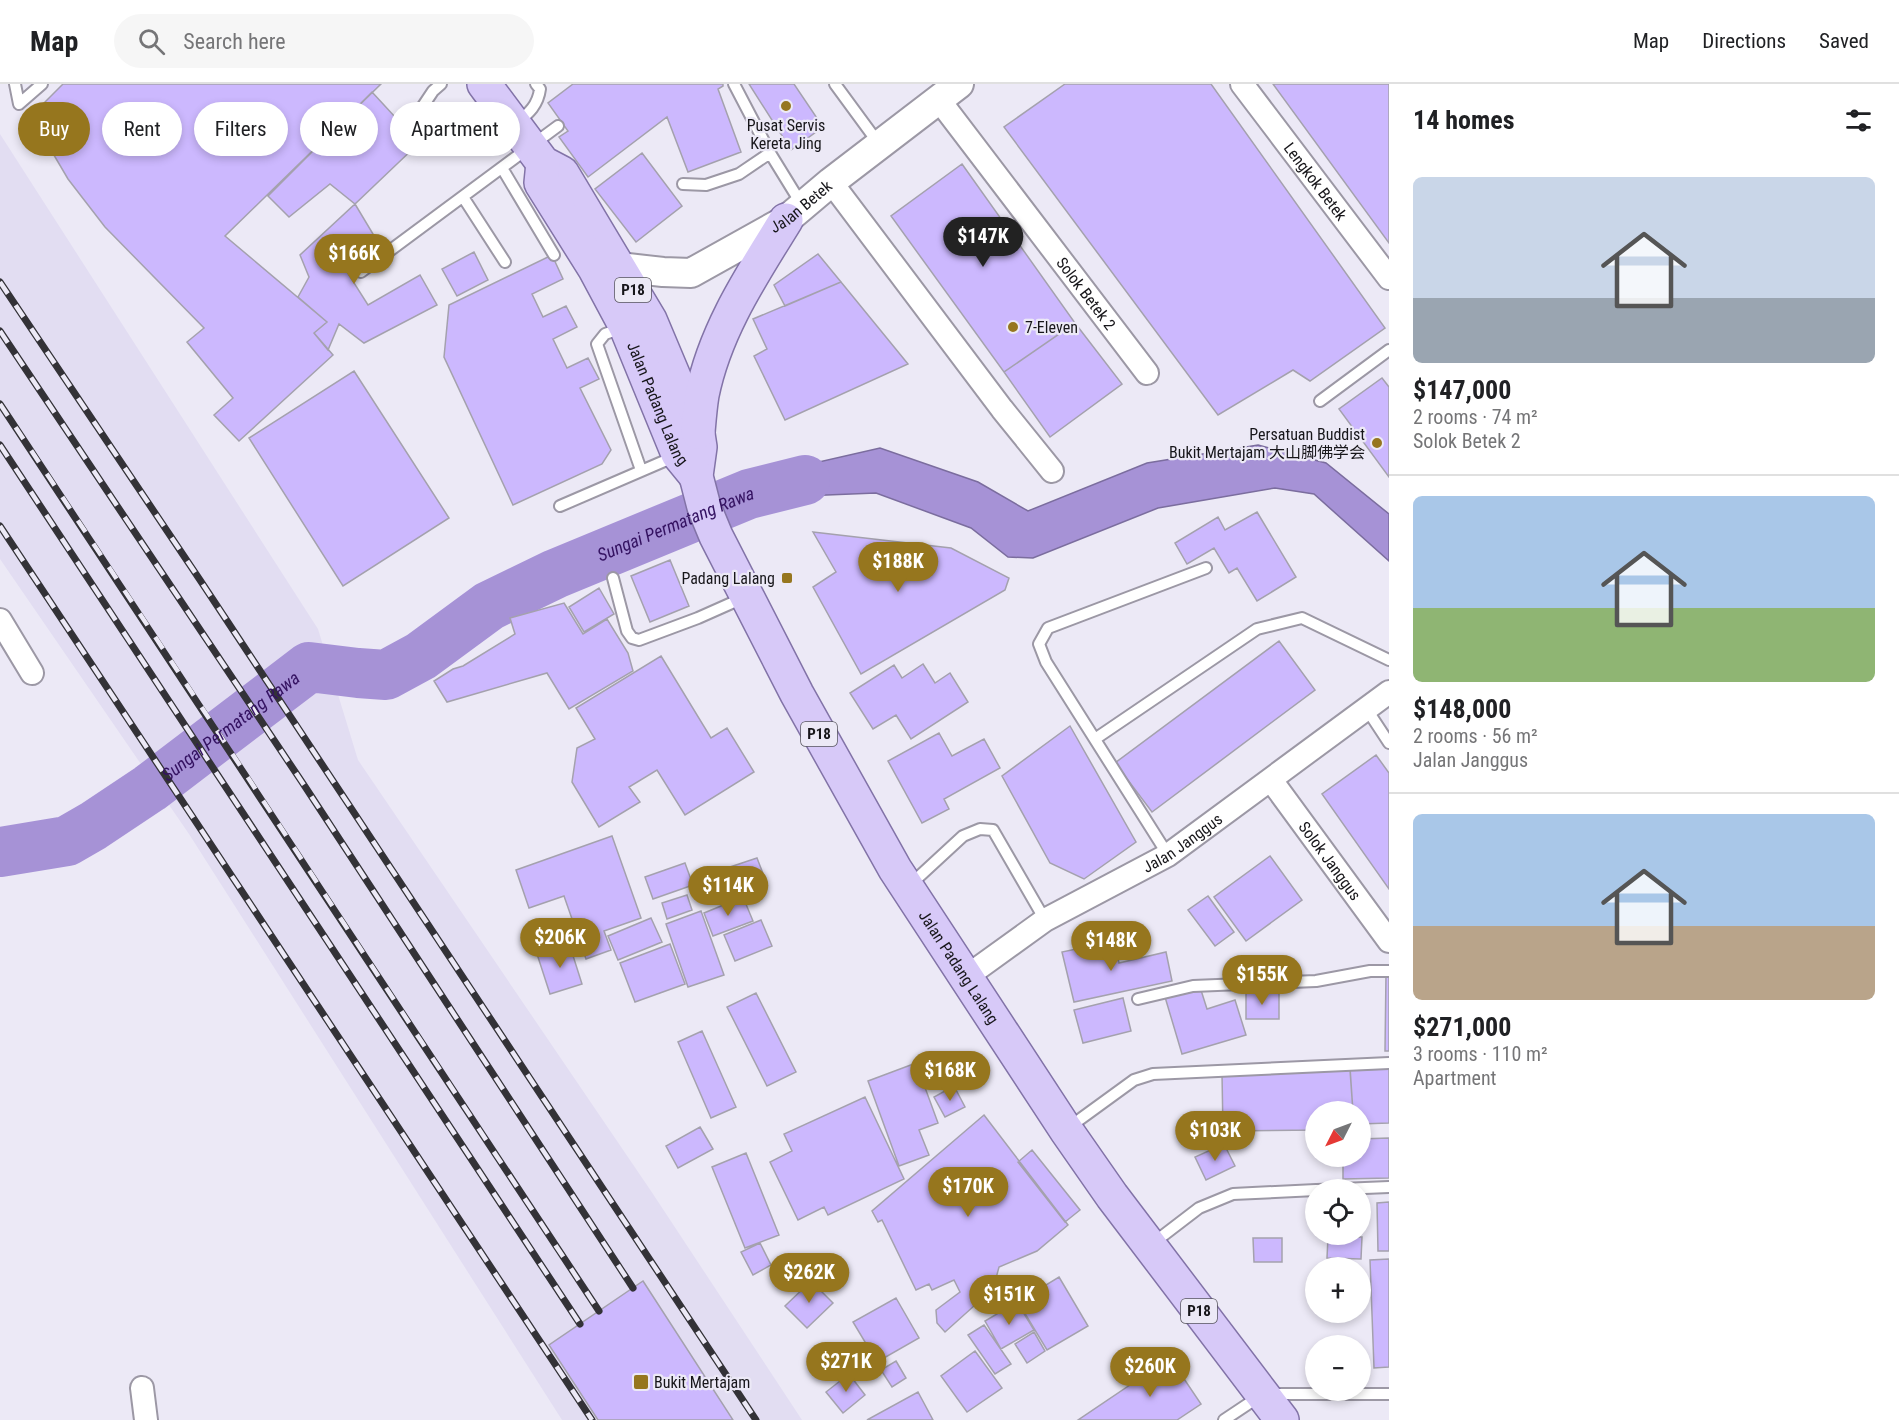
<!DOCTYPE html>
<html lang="en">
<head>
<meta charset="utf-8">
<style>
  body { margin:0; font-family:"Roboto Condensed","Noto Sans SC",sans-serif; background:#f6f6f6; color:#202124; height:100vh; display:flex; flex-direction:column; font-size:22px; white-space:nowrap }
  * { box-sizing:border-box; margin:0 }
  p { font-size:20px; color:#757577 }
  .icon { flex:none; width:33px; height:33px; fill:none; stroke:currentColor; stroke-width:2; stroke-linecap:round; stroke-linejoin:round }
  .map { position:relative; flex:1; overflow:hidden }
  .details { display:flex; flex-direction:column; background:#fff; width:510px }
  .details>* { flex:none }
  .hud { position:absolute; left:18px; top:18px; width:570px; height:54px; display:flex; gap:12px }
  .needle { width:39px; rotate:228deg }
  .tools { position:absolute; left:1305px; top:1017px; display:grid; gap:12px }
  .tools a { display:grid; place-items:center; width:66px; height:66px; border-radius:50%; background:#fff; box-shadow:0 3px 9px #0003; font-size:30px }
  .price { position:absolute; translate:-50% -51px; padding:0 14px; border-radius:21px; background:#96761e; color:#fff; font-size:20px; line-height:39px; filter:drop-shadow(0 2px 3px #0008) }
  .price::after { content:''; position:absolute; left:50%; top:36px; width:18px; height:14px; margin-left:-9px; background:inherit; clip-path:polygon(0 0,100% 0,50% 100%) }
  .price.on { background:#222; color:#fff }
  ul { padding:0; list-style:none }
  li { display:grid; align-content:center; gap:12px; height:318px; padding:0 24px }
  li+li { border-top:2px solid #e0e0e0 }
  li span { display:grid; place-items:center; height:186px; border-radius:9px; color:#555 }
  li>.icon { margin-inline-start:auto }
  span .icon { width:108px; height:108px; fill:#fffc; stroke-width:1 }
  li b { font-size:26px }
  h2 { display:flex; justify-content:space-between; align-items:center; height:72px; padding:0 24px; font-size:26px }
  .tag { padding:0 21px; border-radius:27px; background:#fff; box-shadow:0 3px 9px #0003; font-size:21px; line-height:54px }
  .tag.on { background:#96761e; color:#fff }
  header { display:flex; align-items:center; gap:36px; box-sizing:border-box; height:84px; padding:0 30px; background:#fff; border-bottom:2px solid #e0e0e0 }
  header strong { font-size:28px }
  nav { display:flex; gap:33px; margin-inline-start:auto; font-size:21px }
  .search { width:420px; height:54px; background:#f6f6f6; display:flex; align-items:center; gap:15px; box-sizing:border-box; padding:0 21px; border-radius:33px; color:#757577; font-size:22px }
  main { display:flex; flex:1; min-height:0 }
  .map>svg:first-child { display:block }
  .built { fill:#e2ddf2 }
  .water { fill:#a692d6; stroke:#7b6d9e; stroke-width:1.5 }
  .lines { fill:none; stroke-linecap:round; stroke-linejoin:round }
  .river { stroke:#a692d6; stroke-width:50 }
  .building { fill:#ccb8fe; stroke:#a4a1ad; stroke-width:1.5 }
  .service-casing { stroke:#9c98a5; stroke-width:14 }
  .minor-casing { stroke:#9c98a5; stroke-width:26 }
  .tertiary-casing { stroke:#9c98a5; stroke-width:32 }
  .primary-casing { stroke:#8273a7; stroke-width:36 }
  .service { stroke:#fff; stroke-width:10 }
  .minor { stroke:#fff; stroke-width:22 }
  .tertiary { stroke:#fff; stroke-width:28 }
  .primary { stroke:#d7c9f8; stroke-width:33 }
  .rail-casing { stroke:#333237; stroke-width:7 }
  .rail { stroke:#ece9f6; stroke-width:4.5; stroke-dasharray:14; stroke-linecap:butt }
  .poi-dot { fill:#96761e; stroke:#ece9f6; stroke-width:2 }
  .labels { text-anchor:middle; stroke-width:4.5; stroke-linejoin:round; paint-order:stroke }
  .shield { fill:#ece9f6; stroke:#57555c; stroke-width:1.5 }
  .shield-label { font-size:15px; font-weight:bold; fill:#17161a }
  .poi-label { font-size:16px; fill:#17161a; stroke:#ece9f6; text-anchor:start }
  .street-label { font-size:16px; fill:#17161a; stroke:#ece9f6 }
  .water-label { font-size:18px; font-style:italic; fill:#341261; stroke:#ece9f6 }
</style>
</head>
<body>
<header>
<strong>Map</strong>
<div class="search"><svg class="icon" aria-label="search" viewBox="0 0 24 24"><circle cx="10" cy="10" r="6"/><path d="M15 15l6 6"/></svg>Search here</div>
<nav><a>Map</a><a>Directions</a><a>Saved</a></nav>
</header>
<main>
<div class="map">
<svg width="1389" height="1336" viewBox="0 0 1389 1336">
  <rect width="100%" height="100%" fill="#ece9f6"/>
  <path class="built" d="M0,50L318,545L358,676L651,1107L802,1336H562L189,750L0,475Z"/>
  <path class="water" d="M1258,361L1326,379L1389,430V477L1314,410L1275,404L1158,424L1033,474L1008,473L971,444L876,409L802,412L774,420L749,434L736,397L880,364L978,398L1028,427L1147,379Z"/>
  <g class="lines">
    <path class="river" id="s1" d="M0,768L67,757L93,742L150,704L309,583L358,589L386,591L421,572L489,522L555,490L749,410L805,396"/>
  </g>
  <path class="building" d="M63,0H381L225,152L327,238L314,249L333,271L239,357L214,331L233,314L187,258L204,244L105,143L68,95L31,32Z
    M573,0H723V2L718,5L741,68L688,88L667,33L588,93L559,53L568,47L548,19Z
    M749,0H794L823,43L791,66Z
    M1065,0H1211L1385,244L1310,297L1293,286L1218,331L1004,43Z
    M1273,0H1389V159Z
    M372,8L419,59L355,120L330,100L289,133L268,112Z
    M642,69L682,122L636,158L595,105Z
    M962,80L1075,239L1004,288L891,132Z
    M355,120L379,160L342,180L368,221L420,191L437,221L364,259L339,240L328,266L314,249L327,238L298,213L309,193L300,171Z
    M474,168L488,196L457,212L442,185Z
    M818,170L841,198L785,222L774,201Z
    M552,171L563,195L532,210L543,233L566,222L577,243L553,255L567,284L588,274L599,295L580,304L611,366L602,380L513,421L444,273L449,221Z
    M841,198L908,280L785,336L754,272L767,265L753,235Z
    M1075,239L1122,300L1050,353L1004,288Z
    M354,287L449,434L343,502L249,354Z
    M1382,294L1389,303V393L1339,325Z
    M1257,428L1296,493L1257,517L1237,484L1229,489L1214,464L1187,480L1175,459L1218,433L1225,446Z
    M813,448L951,464L1009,494L1005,506L861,590L813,503L836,488Z
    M670,476L689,522L650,538L631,492Z
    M599,504L614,530L584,548L569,523Z
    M564,519L583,550L607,535L628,569L633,587L569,625L547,589L447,618L434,597L453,585L463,582L515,550L510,534Z
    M1279,557L1315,606L1152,728L1115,679Z
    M661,572L711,654L727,644L754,688L685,731L657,686L629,703L640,718L599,743L572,698L577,664L595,655L576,624Z
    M923,580L935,599L950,589L968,618L911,655L896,631L873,645L850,609L894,581L902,594Z
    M1070,642L1136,758L1084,795L1050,779L1002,692Z
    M939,649L952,672L984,655L1000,684L944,715L949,725L922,739L888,677Z
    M1376,671L1389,689V805L1322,710Z
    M612,752L641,834L604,847L611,866L586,875L564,812L529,824L516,786Z
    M1270,772L1302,816L1246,857L1214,813Z
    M757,774L764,792L719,808L712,789Z
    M685,779L693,801L653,815L645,793Z
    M687,811L692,826L667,835L662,819Z
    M1208,812L1234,848L1215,862L1188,826Z
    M743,813L753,837L713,852L704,829Z
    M701,827L724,891L688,903L666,840Z
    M651,834L662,858L618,876L608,852Z
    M761,836L772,862L735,877L724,851Z
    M1114,857L1119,879L1166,868L1172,897L1074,918L1062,868Z
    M569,859L582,900L550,910L537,870Z
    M670,860L685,900L635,918L620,879Z
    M1386,889L1389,890V967H1385Z
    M1200,903L1207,925L1235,916L1246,951L1182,970L1165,913Z
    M756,909L796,988L767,1002L727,923Z
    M1246,909H1279V935H1246Z
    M1123,914L1131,947L1083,959L1074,926Z
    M702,947L736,1023L711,1034L678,958Z
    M916,979L938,1039L919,1046L929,1071L899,1082L868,997Z
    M1350,983L1353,1028H1316V1046L1223,1047L1222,990Z
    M1389,985V1039L1360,1040V1028H1353L1350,986Z
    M954,1002L965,1023L945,1033L934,1013Z
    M865,1013L904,1095L828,1131L824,1123L798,1136L770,1078L792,1067L784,1050Z
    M984,1031L1068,1141L1037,1167L999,1183L995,1198L977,1203L984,1213L945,1248L937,1239L936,1226L960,1208L954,1196L932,1206L929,1200L916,1206L882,1136L878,1138L872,1127Z
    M700,1043L713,1065L678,1084L666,1062Z
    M1389,1054V1094L1343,1095V1072H1360V1055Z
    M1224,1060L1235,1082L1206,1096L1195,1073Z
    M1032,1066L1080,1126L1065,1138L1018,1078Z
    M746,1069L779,1151L745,1164L712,1083Z
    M1389,1118V1167H1378L1377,1119Z
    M1328,1153H1362L1361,1175L1327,1174Z
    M1253,1154H1282V1178H1254Z
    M760,1159L771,1181L753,1191L741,1168Z
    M1389,1175V1283L1374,1284L1370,1176Z
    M1059,1193L1088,1242L1047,1266L1018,1218Z
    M643,1197L733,1336H598L549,1261Z
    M811,1197L833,1219L807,1244L785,1222Z
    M896,1214L919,1254L877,1278L853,1238Z
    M1017,1218L1034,1246L1001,1265L985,1237Z
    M984,1241L1011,1280L995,1290L968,1251Z
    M1034,1248L1045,1267L1027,1279L1015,1260Z
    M975,1267L1002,1304L967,1328L941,1292Z
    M1170,1274L1201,1320L1177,1336H1078Z
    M896,1277L906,1294L892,1303L881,1286Z
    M849,1290L865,1311L843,1329L826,1308Z
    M918,1308L933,1336H867Z"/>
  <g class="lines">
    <defs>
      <path id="service" d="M15,0L19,20
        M734,0L770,69L802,121
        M835,0L879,60
        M19,20L42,0
        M421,25L433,7L441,0
        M517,39C529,29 538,21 540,5L536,0
        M502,84L554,171
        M683,100L706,101L739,90L770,69
        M463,113L505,178
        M361,188L558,42
        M622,244L605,250L597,260L641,386
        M1320,317L1389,266
        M560,422L676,372
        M613,494L627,547L632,554L639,556L698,534L743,514
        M1366,624L1389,659
        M1095,655L1257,545L1302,534L1389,576
        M1168,771L1046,578L1039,560L1048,544L1206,484
        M911,800L963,752L980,745L993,746L1045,836
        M1138,915L1193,902L1316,897L1370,887H1389
        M1068,1044L1134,996L1153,990L1389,979
        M1317,1106L1389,1103
        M1152,1160L1199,1124L1233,1110L1316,1106
        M1224,1336L1263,1310H1389"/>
      <g id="minor">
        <path id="s2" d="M1242,0L1389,194"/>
        <path id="s3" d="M939,16L1147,289"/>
        <path d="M831,98L1002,325L1052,387"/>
        <path d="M0,536L32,589"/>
        <path id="s4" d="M1271,696L1389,857"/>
        <path id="s5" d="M966,893L1045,836L1168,771L1389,608"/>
        <path d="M142,1304L146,1336"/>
      </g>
      <g id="tertiary">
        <path id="s6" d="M619,183L663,188L691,189L786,136L831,98L959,0"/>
      </g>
      <g id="primary">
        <path id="s7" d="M484,0L543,79L562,89L650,236L698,350L700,363L696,392L704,423L716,452L797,610L895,785L1066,1046L1112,1112L1282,1336"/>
        <path id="s8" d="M543,79L541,99L595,185L626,243L678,370L696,392"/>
        <path d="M698,348C699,336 700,323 702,311C715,246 752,191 786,136"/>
      </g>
    </defs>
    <use href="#service" class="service-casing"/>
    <use href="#minor" class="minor-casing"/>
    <use href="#tertiary" class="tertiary-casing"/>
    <use href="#primary" class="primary-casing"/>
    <use href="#service" class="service"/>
    <use href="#minor" class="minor"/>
    <use href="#tertiary" class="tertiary"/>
    <use href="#primary" class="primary"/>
    <defs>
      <path id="rail" d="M0,198L200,496L756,1336
        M0,247L304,701L633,1204
        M0,320C202,621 399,925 599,1227
        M0,361L580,1240
        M0,442L592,1336"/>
    </defs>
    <use href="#rail" class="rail-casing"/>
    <use href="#rail" class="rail"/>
  </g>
  <g class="poi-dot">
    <circle cx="786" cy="22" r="6"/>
    <circle cx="1013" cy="243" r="6"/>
    <circle cx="1377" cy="359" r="6"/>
    <rect x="781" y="488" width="12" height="12" rx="3"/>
    <rect x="633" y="1290" width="16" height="16" rx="3"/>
  </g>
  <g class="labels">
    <g class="shield">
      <rect x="615" y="194" width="36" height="24" rx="4.5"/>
      <rect x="801" y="638" width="36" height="24" rx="4.5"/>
      <rect x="1181" y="1215" width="36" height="24" rx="4.5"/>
    </g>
    <g class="shield-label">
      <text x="633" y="211">P18</text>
      <text x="819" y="655">P18</text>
      <text x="1199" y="1232">P18</text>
    </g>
    <g class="poi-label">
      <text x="786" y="47" text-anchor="middle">Pusat Servis<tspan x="786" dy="18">Kereta Jing</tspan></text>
      <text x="1025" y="249">7-Eleven</text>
      <text x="1365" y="356" text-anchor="end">Persatuan Buddist<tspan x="1365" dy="18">Bukit Mertajam 大山脚佛学会</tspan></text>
      <text x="775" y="500" text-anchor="end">Padang Lalang</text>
      <text x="654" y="1304">Bukit Mertajam</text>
    </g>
    <g class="street-label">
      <text dy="6" stroke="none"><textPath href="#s2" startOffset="122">Lengkok Betek</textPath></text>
      <text dy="6" stroke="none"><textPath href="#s6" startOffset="201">Jalan Betek</textPath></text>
      <text dy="6" stroke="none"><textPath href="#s3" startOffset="243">Solok Betek 2</textPath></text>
      <text dy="6" stroke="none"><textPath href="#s8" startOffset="270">Jalan Padang Lalang</textPath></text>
      <text dy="6" stroke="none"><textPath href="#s5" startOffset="255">Jalan Janggus</textPath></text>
      <text dy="6" stroke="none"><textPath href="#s4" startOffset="100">Solok Janggus</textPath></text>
      <text dy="6" stroke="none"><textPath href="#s7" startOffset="1016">Jalan Padang Lalang</textPath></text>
    </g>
    <g class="water-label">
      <text dy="6" stroke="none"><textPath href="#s1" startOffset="772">Sungai Permatang Rawa</textPath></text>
      <text dy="6" stroke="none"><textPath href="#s1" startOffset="268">Sungai Permatang Rawa</textPath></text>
    </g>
  </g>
</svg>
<div class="tools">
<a><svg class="needle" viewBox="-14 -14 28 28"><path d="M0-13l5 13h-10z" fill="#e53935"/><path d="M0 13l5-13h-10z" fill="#757577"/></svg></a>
<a><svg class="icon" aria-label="locate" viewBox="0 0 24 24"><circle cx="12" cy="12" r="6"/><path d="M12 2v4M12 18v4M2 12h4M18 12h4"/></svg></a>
<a>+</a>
<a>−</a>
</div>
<b class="price on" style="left:983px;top:184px">$147K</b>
<b class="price" style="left:354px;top:201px">$166K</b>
<b class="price" style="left:898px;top:509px">$188K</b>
<b class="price" style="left:728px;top:833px">$114K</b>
<b class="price" style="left:560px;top:885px">$206K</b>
<b class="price" style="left:1111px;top:888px">$148K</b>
<b class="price" style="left:1262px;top:922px">$155K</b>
<b class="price" style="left:950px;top:1018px">$168K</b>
<b class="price" style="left:1215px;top:1078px">$103K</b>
<b class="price" style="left:968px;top:1134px">$170K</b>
<b class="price" style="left:809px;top:1220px">$262K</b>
<b class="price" style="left:1009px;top:1242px">$151K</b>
<b class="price" style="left:846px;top:1309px">$271K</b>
<b class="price" style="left:1150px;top:1314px">$260K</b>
<div class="hud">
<a class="tag on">Buy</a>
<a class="tag">Rent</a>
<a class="tag">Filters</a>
<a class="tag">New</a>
<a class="tag">Apartment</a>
</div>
</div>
<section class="details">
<h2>14 homes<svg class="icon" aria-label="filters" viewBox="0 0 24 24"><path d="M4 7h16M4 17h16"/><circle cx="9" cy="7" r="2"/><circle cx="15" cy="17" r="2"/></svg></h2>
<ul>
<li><span style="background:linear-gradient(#c9d6e8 65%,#9aa5b1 0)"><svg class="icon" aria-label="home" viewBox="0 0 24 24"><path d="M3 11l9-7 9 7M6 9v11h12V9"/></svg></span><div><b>$147,000</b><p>2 rooms · 74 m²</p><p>Solok Betek 2</p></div></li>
<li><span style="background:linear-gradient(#a9c7e8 60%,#8fb573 0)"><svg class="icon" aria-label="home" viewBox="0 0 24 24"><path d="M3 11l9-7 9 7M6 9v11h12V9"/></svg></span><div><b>$148,000</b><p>2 rooms · 56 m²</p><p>Jalan Janggus</p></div></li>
<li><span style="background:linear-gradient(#a9c7e8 60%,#b9a48a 0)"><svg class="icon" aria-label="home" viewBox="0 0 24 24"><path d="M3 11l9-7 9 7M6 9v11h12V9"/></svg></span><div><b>$271,000</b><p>3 rooms · 110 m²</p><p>Apartment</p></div></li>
</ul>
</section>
</main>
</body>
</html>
